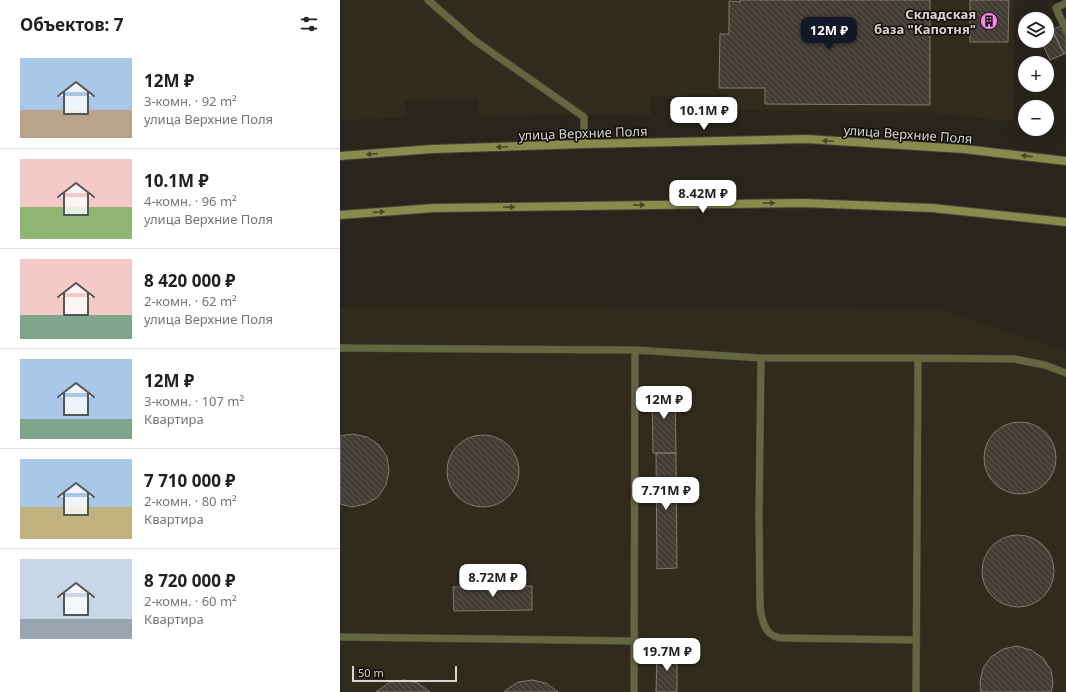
<!DOCTYPE html>
<html lang="ru">
<head>
<meta charset="utf-8">
<style>
  body { margin:0; font-family:"Noto Sans",sans-serif; background:#f2f2f2; color:#202124; height:100vh; display:flex; flex-direction:column; font-size:15px; white-space:nowrap }
  * { box-sizing:border-box; margin:0 }
  p { font-size:13px; color:#757577 }
  .icon { flex:none; width:22px; height:22px; fill:none; stroke:currentColor; stroke-width:2; stroke-linecap:round; stroke-linejoin:round }
  .map { position:relative; flex:1; overflow:hidden }
  .details { display:flex; flex-direction:column; background:#fff; width:340px }
  .details>* { flex:none }
  .controls { position:absolute; left:678px; top:12px; display:grid; gap:8px }
  .controls a { display:grid; place-items:center; width:36px; height:36px; border-radius:50%; background:#fff; box-shadow:0 4px 16px #0002; font-size:20px }
  .scale { position:absolute; left:12px; bottom:10px; width:105px; box-sizing:border-box; padding-left:4px; border:2px solid #d7d5cf; border-top:0; font-size:11px; line-height:14px; white-space:nowrap; color:#d7d5cf; -webkit-text-stroke:3px #100e0a; paint-order:stroke }
  .price { position:absolute; translate:-50% -34px; padding:0 9px; border-radius:8px; background:#fff; color:#222; font-size:13px; line-height:26px; filter:drop-shadow(0 1px 2px #0008) }
  .price::after { content:''; position:absolute; left:50%; top:24px; width:12px; height:9px; margin-left:-6px; background:inherit; clip-path:polygon(0 0,100% 0,50% 100%) }
  .price.active { background:#111827; color:#fff }
  ul { padding:0; list-style:none }
  li { display:flex; align-items:center; gap:12px; height:100px; padding:0 20px }
  li+li { border-top:1px solid #e0e0e0 }
  li span { display:grid; place-items:center; flex:none; width:112px; height:80px; border-radius:0px; color:#555 }
  li>.icon { margin-inline-start:auto }
  span .icon { width:48px; height:48px; fill:#fffc; stroke-width:1 }
  li b { font-size:17px }
  h2 { display:flex; justify-content:space-between; align-items:center; height:48px; padding:0 20px; font-size:17px }
  main { display:flex; flex:1; min-height:0 }
  .map>svg:first-child { display:block }
  .built { fill:#302b1c }
  .building { fill:url(#building-back-hatch); stroke:#827a71 }
  .lines { fill:none; stroke-linecap:round; stroke-linejoin:round }
  .lane-casing { stroke:#444139; stroke-width:8 }
  .secondary-casing { stroke:#444139; stroke-width:10 }
  .lane { stroke:#626740; stroke-width:7 }
  .secondary { stroke:#858c4c; stroke-width:8 }
  .oneway { fill:#454728 }
  .labels { text-anchor:middle; stroke-width:3; stroke-linejoin:round; paint-order:stroke }
  .poi-label { font-size:13px; font-weight:bold; fill:#d7d5cf; stroke:#100e0a; text-anchor:end }
  .street-label { font-size:13px; fill:#d7d5cf; stroke:#100e0a }
</style>
</head>
<body>
<main>
<section class="details">
<h2>Объектов: 7<svg class="icon" aria-label="filters" viewBox="0 0 24 24"><path d="M4 7h16M4 17h16"/><circle cx="9" cy="7" r="2"/><circle cx="15" cy="17" r="2"/></svg></h2>
<ul>
<li><span style="background:linear-gradient(#a9c7e8 65%,#b9a48a 0)"><svg class="icon" aria-label="home" viewBox="0 0 24 24"><path d="M3 11l9-7 9 7M6 9v11h12V9"/></svg></span><div><b>12M ₽</b><p>3-комн. · 92 m²</p><p>улица Верхние Поля</p></div></li>
<li><span style="background:linear-gradient(#f6c9c9 60%,#8fb573 0)"><svg class="icon" aria-label="home" viewBox="0 0 24 24"><path d="M3 11l9-7 9 7M6 9v11h12V9"/></svg></span><div><b>10.1M ₽</b><p>4-комн. · 96 m²</p><p>улица Верхние Поля</p></div></li>
<li><span style="background:linear-gradient(#f6c9c9 70%,#7fa58c 0)"><svg class="icon" aria-label="home" viewBox="0 0 24 24"><path d="M3 11l9-7 9 7M6 9v11h12V9"/></svg></span><div><b>8 420 000 ₽</b><p>2-комн. · 62 m²</p><p>улица Верхние Поля</p></div></li>
<li><span style="background:linear-gradient(#a9c7e8 75%,#7fa58c 0)"><svg class="icon" aria-label="home" viewBox="0 0 24 24"><path d="M3 11l9-7 9 7M6 9v11h12V9"/></svg></span><div><b>12M ₽</b><p>3-комн. · 107 m²</p><p>Квартира</p></div></li>
<li><span style="background:linear-gradient(#a9c7e8 60%,#c2b280 0)"><svg class="icon" aria-label="home" viewBox="0 0 24 24"><path d="M3 11l9-7 9 7M6 9v11h12V9"/></svg></span><div><b>7 710 000 ₽</b><p>2-комн. · 80 m²</p><p>Квартира</p></div></li>
<li><span style="background:linear-gradient(#c9d6e8 75%,#9aa5b1 0)"><svg class="icon" aria-label="home" viewBox="0 0 24 24"><path d="M3 11l9-7 9 7M6 9v11h12V9"/></svg></span><div><b>8 720 000 ₽</b><p>2-комн. · 60 m²</p><p>Квартира</p></div></li>
</ul>
</section>
<div class="map">
<svg width="726" height="692" viewBox="0 0 726 692">
  <defs>
    <pattern id="building-back-hatch" width="6" height="6" patternUnits="userSpaceOnUse"><rect width="6" height="6" fill="#433c34"/><path d="M-1 5l2 2M0 0l6 6M5-1l2 2" fill="none" stroke="#5d5750"/></pattern>
  </defs>
  <rect width="100%" height="100%" fill="#28251c"/>
  <path class="built" d="M0,0H674L673,122L598,113L383,110V94L311,97V115L217,114L139,117L138,99L65,101V118L0,120Z
    M0,307L597,309L726,350V692H0Z"/>
  <path class="building" d="M400,0H590V105L425,104V88H379L380,34H389V1L400,2Z
    M630,0H669L668,42H630Z
    M726,23V53L724,54L712,30Z
    M712,30L724,54L710,60L701,41H707V32Z
    M312,388H335L336,453H313Z
    M644 458a36 36 0 1 1 72 0a36 36 0 1 1-72 0Z
    M13,434L27,437L39,445L47,457L49,471L46,485L38,497L26,504L12,507L0,504V436Z
    M107 471a36 36 0 1 1 72 0a36 36 0 1 1-72 0Z
    M316,453H336L337,568L317,569Z
    M642 571a36 36 0 1 1 72 0a36 36 0 1 1-72 0Z
    M192,586V610L114,611L113,587Z
    M677,646L691,650L703,658L711,670L713,684L711,692H641L640,682L643,668L651,657L663,649Z
    M317,651H337V692H316Z
    M64,680L78,683L90,692H36L50,682Z
    M192,680L206,683L218,692H164L166,690L178,682Z"/>
  <g class="lines">
    <defs>
      <path id="lane" d="M88,0L134,40L244,117V144
        M726,3L716,8L726,30
        M0,348L295,350L421,358H578L674,359L705,365L726,373
        M421,358L419,517L420,604C420,614 424,632 434,636C436,637 440,638 443,638L576,640
        M0,637L294,641
        M294,692L295,350
        M576,692L578,358"/>
      <path id="secondary" d="M0,156L92,149L244,144L466,139L624,149L726,161
        M0,215L94,208L464,203L592,208L726,222"/>
    </defs>
    <use href="#lane" class="lane-casing"/>
    <use href="#secondary" class="secondary-casing"/>
    <use href="#lane" class="lane"/>
    <use href="#secondary" class="secondary"/>
  </g>
  <defs><path id="oneway-solid" d="M-6-.8H1V-3.2L6.5 0L1 3.2V.8H-6Z"/></defs>
  <g class="oneway">
    <use href="#oneway-solid" transform="translate(488 141) rotate(-177)"/>
    <use href="#oneway-solid" transform="translate(162 147) rotate(178)"/>
    <use href="#oneway-solid" transform="translate(32 154) rotate(176)"/>
    <use href="#oneway-solid" transform="translate(687 156) rotate(-173)"/>
    <use href="#oneway-solid" transform="translate(429 203) rotate(-1)"/>
    <use href="#oneway-solid" transform="translate(299 205) rotate(-1)"/>
    <use href="#oneway-solid" transform="translate(169 207) rotate(-1)"/>
    <use href="#oneway-solid" transform="translate(39 212) rotate(-4)"/>
  </g>
  <defs>
    <symbol id="building-disc" viewBox="-11 -11 22 22"><circle r="9.5" fill="#f988e9" stroke="#100e0a"/><path d="M-4-6H4V6H1V3H-1V6H-4ZM-2.5-4.3h1.7v1.8h-1.7ZM.8-4.3h1.7v1.8H.8ZM-2.5-1h1.7V.8h-1.7ZM.8-1h1.7V.8H.8Z" fill="#111"/></symbol>
  </defs>
  <g fill-rule="evenodd">
    <use href="#building-disc" x="639" y="11" width="20" height="20"/>
  </g>
  <g class="labels">
    <g class="poi-label">
      <text x="636" y="19">Складская<tspan x="636" dy="15">база "Капотня"</tspan></text>
    </g>
    <g class="street-label">
      <text transform="translate(243 133) rotate(-2)" y="5">улица Верхние Поля</text>
      <text transform="translate(568 134) rotate(4)" y="5">улица Верхние Поля</text>
    </g>
  </g>
</svg>
<div class="controls">
<a><svg class="icon" aria-label="layers" viewBox="0 0 24 24"><path d="M12 4l9 5-9 5-9-5zM3 14l9 5 9-5"/></svg></a>
<a>+</a>
<a>−</a>
</div>
<div class="scale">50 m</div>
<b class="price active" style="left:489px;top:51px">12M ₽</b>
<b class="price" style="left:364px;top:131px">10.1M ₽</b>
<b class="price" style="left:363px;top:214px">8.42M ₽</b>
<b class="price" style="left:324px;top:420px">12M ₽</b>
<b class="price" style="left:326px;top:511px">7.71M ₽</b>
<b class="price" style="left:153px;top:598px">8.72M ₽</b>
<b class="price" style="left:327px;top:672px">19.7M ₽</b>
</div>
</main>
</body>
</html>
